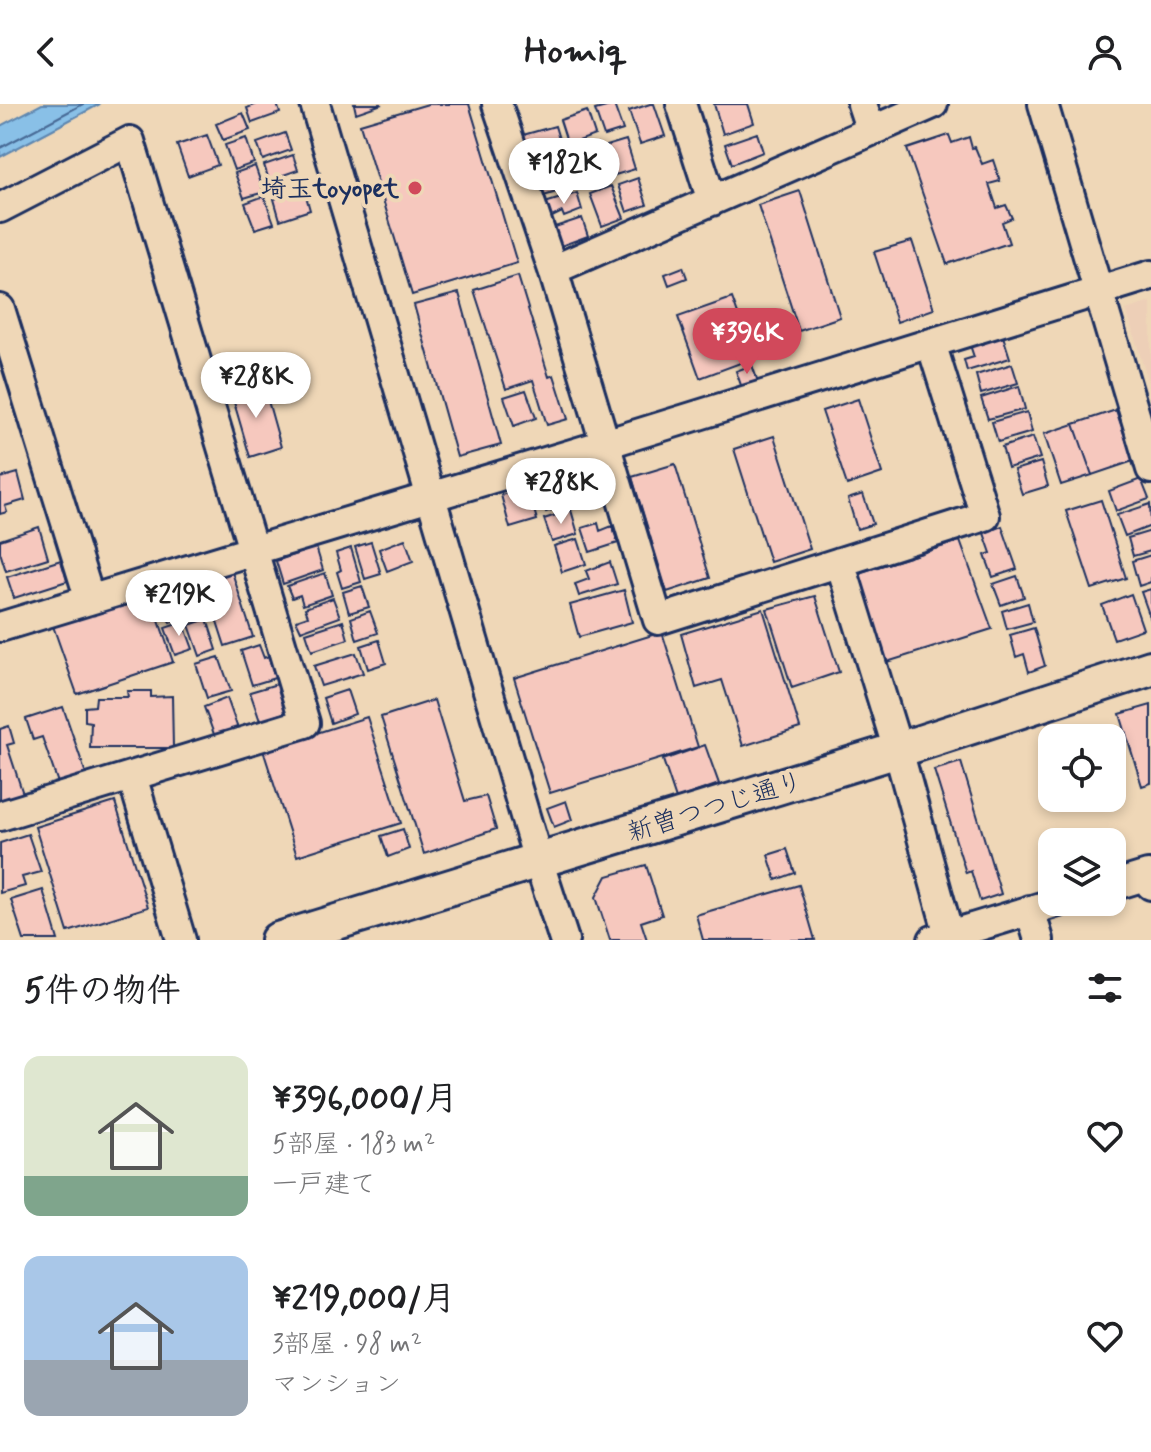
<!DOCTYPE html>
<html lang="ja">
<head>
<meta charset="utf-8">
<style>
  body { margin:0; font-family:Mynerve,"Klee One",sans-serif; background:#f2f2f2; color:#202124; height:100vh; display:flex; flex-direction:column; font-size:30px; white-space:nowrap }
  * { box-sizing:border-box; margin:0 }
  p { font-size:26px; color:#757577 }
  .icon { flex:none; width:44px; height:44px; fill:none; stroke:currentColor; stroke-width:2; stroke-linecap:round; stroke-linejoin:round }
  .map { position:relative; height:836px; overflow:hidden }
  .details { display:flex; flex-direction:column; background:#fff; flex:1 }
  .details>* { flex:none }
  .controls { position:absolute; left:1038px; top:620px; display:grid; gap:16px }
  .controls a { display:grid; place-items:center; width:88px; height:88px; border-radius:16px; background:#fff; box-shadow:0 4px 12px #0003; font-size:40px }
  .price { position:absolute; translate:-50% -68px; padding:0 18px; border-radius:28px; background:#fff; color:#222; font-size:26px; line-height:52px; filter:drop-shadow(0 2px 4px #0008) }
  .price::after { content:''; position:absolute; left:50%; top:48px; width:24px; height:18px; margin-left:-12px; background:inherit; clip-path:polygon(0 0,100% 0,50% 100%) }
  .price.current { background:#d1495b; color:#fff }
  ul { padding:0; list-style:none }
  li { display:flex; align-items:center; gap:24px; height:200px; padding:0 24px }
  li span { display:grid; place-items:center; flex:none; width:224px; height:160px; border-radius:16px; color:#555 }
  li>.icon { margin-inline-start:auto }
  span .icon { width:96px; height:96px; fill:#fffc; stroke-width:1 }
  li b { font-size:34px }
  h2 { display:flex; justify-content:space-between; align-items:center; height:96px; padding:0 24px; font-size:34px }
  header { display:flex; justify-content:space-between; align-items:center; height:104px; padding:0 24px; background:#fff; font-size:36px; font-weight:700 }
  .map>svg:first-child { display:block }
  .built { fill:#edcfb7 }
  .water { fill:#89c0e7; stroke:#5d86b0; stroke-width:2 }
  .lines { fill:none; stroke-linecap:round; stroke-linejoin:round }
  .shore { stroke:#476995; stroke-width:2 }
  .building { fill:#f6c8be; stroke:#1b2f5e; stroke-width:2 }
  .minor-casing { stroke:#1b2f5e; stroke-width:34 }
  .tertiary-casing { stroke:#1b2f5e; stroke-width:40 }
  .minor { stroke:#efd7b7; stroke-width:28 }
  .tertiary { stroke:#efd7b7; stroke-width:34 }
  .poi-dot { fill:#d1495b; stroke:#efd7b7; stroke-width:3 }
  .labels { text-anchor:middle; stroke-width:8; stroke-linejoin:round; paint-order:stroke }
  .poi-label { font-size:26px; font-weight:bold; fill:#1b2f5e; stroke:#efd7b7; text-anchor:end }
  .street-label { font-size:26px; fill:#1b2f5e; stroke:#efd7b7 }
</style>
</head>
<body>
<header><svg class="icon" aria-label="back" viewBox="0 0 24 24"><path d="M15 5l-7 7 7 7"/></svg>Homiq<svg class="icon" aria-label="person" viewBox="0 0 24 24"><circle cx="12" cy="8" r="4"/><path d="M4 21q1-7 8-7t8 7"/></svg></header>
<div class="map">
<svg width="1151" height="836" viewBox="0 0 1151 836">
  <rect width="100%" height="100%" fill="#efd7b7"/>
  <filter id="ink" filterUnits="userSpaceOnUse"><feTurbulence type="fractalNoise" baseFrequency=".0125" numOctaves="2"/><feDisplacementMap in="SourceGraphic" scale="16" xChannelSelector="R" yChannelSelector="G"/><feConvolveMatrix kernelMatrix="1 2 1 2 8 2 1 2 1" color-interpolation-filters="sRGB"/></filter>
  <g filter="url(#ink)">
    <path class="built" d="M1151,198V286L1126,206Z"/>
    <path class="water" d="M42,0H100L0,53V22Z"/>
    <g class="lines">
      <path class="shore" d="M0,44L83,0"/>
    </g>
    <path class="building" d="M257,0H277L280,9L252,19L247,4Z
      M354,0H382L356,9Z
      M428,0H469L517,159L412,191L360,20Z
      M650,0H654L665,32L640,40L629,7Z
      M714,0H748L754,19L723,30Z
      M614,1L623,26L604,32L595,6Z
      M587,7L595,31L568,41L560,16Z
      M243,9L250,26L223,36L216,20Z
      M555,22L562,45L530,55L523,31Z
      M285,29L291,46L263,56L257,39Z
      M757,29L763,48L732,60L725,40Z
      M207,31L218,61L188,72L177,41Z
      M949,31L952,39L969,33L972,44L975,43L982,60L993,56L1000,77L989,80L997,104L1006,101L1012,114L1002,118L1009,139L947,160L907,45Z
      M246,34L254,59L234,66L225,41Z
      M626,36L635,65L615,71L606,42Z
      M293,51L298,66L269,76L264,61Z
      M601,52L608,77L581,85L574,61Z
      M565,60L572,83L544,92L537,69Z
      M255,62L264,88L244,94L235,69Z
      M638,74L647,101L627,108L618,81Z
      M611,82L624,114L602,122L590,90Z
      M304,85L310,106L280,116L274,95Z
      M800,87L840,213L799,227L758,101Z
      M577,89L582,106L564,113L562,108L550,114L545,99Z
      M264,92L274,119L255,125L245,99Z
      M582,114L588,132L558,143L552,124Z
      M912,137L934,205L897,218L874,148Z
      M683,163L687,174L669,181L665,170Z
      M518,172L549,273L554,271L568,315L547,321L533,276L506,285L474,186Z
      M459,189L501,341L457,353L414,201Z
      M732,194L754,254L700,274L678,213Z
      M1003,232L1010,254L967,267L964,256L974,253L970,241Z
      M1012,260L1018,279L981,290L976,271Z
      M752,261L758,278L742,284L736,267Z
      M263,279L281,343L250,353L231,288Z
      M1019,282L1025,305L988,315L981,294Z
      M526,286L536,314L514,322L504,293Z
      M858,295L882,369L847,381L822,307Z
      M1116,306L1133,357L1092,371L1074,320Z
      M1027,308L1032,328L998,338L992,318Z
      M1074,320L1092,371L1061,381L1044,330Z
      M774,332L810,445L770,458L734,345Z
      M1033,333L1040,354L1008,364L1002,343Z
      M1041,358L1048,382L1022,390L1014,366Z
      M675,360L710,474L667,488L632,373Z
      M18,369L25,396L5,402L7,408L0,410V374Z
      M560,372L569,400L546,408L537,381L548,378L546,376Z
      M1141,375L1149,395L1116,407L1109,387Z
      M528,384L537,416L510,424L501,391Z
      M863,390L873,420L857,425L848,395Z
      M1101,396L1126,474L1092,485L1066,407Z
      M1150,400L1151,422L1125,432L1117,411Z
      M571,406L578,430L552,438L544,415Z
      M598,419L600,427L612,422L618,439L590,448L582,424Z
      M1002,422L1017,465L993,473L985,451L991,449L984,429Z
      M39,423L48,454L6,467L0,448V436Z
      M1151,427V447L1133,452L1128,434Z
      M405,435L413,457L387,467L379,445Z
      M578,435L586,460L562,468L554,442Z
      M960,437L992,525L887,558L858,469Z
      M371,438L381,470L365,475L355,443Z
      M316,443L323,466L283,480L276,457Z
      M351,444L361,478L342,484L337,468L341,466L336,449Z
      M1151,451V478L1139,482L1132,457Z
      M61,456L67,477L14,494L7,473Z
      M610,458L617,480L579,492L575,480L589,475L586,467Z
      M232,468L253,533L225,542L204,477Z
      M325,469L332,491L303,501L300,491L292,494L287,482Z
      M1017,472L1024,493L1001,501L993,480Z
      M362,482L369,503L349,509L343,488Z
      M177,485L181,497L187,495L192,511L170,519L160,490Z
      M1151,485V516L1141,488Z
      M624,486L632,518L579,533L570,501Z
      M150,490L173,558L77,590L53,522Z
      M1131,490L1143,525L1114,535L1102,501Z
      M815,492L839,568L792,584L767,505Z
      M333,494L340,513L301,527L296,516L308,512L305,504Z
      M1028,499L1033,518L1007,525L1002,507Z
      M763,505L800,624L743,642L722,576L696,584L681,530Z
      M370,507L378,529L357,536L351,514Z
      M207,515L217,546L200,552L189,521Z
      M343,517L348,535L312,547L306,529Z
      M183,518L193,545L175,551L165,524Z
      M1034,524L1045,562L1029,568L1024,550L1016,553L1010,531Z
      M662,528L698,643L550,689L514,574Z
      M379,536L386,559L368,565L361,542Z
      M259,541L264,554L271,551L278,573L252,581L241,547Z
      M356,549L363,569L321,582L314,562Z
      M219,553L231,587L207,594L196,560Z
      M277,580L287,608L260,617L250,588Z
      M347,586L355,610L331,619L323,594Z
      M127,587H151V593L172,592L173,644H90L91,618L85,617V603L95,602L96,593H128Z
      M227,594L238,625L215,633L204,603Z
      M434,596L465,697L486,692L496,725L424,750L381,613Z
      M1151,601V679L1142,682L1120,610Z
      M63,603L87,673L59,682L42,633L33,636L26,615Z
      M367,613L401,719L297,752L263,646Z
      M9,622L14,639L7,641L24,693L0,699V625Z
      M705,641L719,680L676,695L663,656Z
      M961,658L1001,790L980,797L971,767L966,769L934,666Z
      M566,697L572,716L554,723L547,704Z
      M115,698L148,803L68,828L35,723Z
      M403,725L409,745L388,753L381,732Z
      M28,730L41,768L22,773L25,782L0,789V739Z
      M787,745L795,769L776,776L768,751Z
      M646,761L662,811L641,818L647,836H610L596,793L607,772Z
      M799,781L815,836H703L696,811Z
      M43,786L58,836H24L11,796Z"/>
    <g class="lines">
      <defs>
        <path id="minor" d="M315,0L538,756L564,836
          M497,0L553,166L658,516L985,412L931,239
          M681,0L712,97
          M862,0L871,27
          M1043,0L1151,365
          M0,104L130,37L305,619L0,712
          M553,166L933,0
          M0,205L90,496
          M840,458L898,646L949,831
          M0,523L605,340L1151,171
          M132,672L181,836
          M1112,782L1148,771L1151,781
          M1030,806L1039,836
          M933,836L1058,798"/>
        <path id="tertiary" d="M278,836L898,646L1151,564"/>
      </defs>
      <use href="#minor" class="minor-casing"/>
      <use href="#tertiary" class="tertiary-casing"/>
      <use href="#minor" class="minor"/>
      <use href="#tertiary" class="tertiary"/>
    </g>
  </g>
  <circle class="poi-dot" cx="415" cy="84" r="8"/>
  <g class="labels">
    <g class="poi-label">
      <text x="399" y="93">埼玉toyopet</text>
    </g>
    <g class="street-label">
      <text transform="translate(715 702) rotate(-17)" y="9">新曽つつじ通り</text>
    </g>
  </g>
</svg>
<div class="controls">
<a><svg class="icon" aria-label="locate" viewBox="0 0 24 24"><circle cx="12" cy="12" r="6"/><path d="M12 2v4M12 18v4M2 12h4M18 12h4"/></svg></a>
<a><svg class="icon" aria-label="layers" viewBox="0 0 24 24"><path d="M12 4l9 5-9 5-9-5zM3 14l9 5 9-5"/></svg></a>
</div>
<b class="price" style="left:564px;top:102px">¥182K</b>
<b class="price current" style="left:747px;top:272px">¥396K</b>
<b class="price" style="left:256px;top:316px">¥288K</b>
<b class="price" style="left:561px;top:422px">¥288K</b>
<b class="price" style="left:179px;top:534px">¥219K</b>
</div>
<section class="details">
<h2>5件の物件<svg class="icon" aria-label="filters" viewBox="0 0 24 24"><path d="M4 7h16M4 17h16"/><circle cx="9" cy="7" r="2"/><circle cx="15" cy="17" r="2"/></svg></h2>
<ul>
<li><span style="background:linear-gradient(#dfe7d0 75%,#7fa58c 0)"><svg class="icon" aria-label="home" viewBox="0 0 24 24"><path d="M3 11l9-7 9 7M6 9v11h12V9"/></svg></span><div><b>¥396,000/月</b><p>5部屋 · 183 m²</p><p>一戸建て</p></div><svg class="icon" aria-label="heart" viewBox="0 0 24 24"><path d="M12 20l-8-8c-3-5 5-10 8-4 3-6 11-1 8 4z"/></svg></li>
<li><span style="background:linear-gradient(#a9c7e8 65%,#9aa5b1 0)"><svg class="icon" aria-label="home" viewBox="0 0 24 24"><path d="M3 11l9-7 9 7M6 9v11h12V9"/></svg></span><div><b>¥219,000/月</b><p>3部屋 · 98 m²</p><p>マンション</p></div><svg class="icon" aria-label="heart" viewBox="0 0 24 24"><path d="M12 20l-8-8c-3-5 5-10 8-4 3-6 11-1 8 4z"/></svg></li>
</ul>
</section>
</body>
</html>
